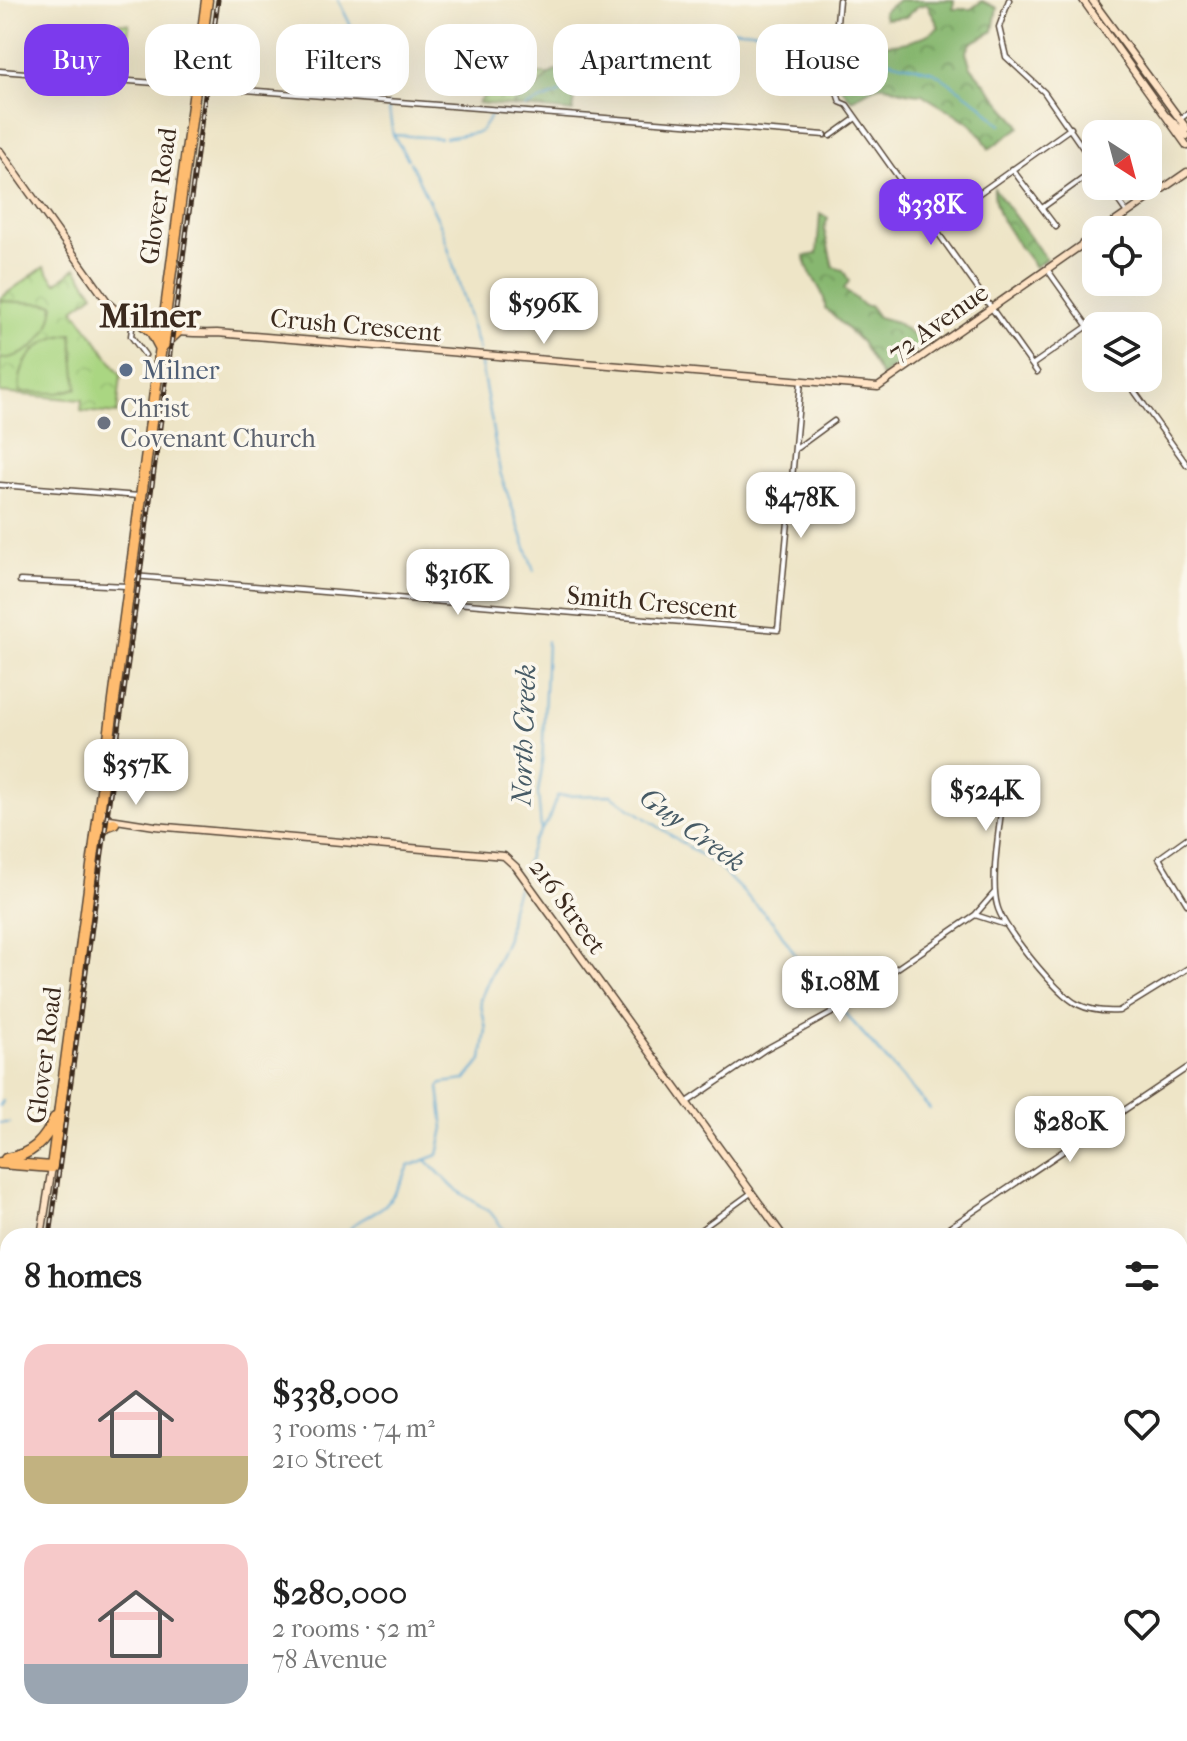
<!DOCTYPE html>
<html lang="en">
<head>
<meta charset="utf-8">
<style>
  body { margin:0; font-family:"IM FELL French Canon",serif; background:#f6f6f6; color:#222; height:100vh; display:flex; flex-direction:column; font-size:30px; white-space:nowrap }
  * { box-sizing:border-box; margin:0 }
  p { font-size:26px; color:#767676 }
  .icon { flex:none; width:44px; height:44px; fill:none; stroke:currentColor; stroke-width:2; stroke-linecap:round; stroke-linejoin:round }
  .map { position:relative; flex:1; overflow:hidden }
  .details { position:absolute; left:0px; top:1228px; width:1188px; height:514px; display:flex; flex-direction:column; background:#fff; border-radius:24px 24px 0 0; box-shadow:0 8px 32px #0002 }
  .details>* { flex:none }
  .hud { position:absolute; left:24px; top:24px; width:1140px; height:72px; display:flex; gap:16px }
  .needle { width:52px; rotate:144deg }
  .fabs { position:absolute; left:1082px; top:120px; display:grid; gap:16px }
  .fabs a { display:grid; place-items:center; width:80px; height:80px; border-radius:16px; background:#fff; box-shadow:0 8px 32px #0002; font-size:40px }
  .price { position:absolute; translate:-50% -68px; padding:0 18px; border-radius:16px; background:#fff; color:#222; font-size:26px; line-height:52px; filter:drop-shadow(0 2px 4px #0008) }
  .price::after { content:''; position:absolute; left:50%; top:48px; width:24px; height:18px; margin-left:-12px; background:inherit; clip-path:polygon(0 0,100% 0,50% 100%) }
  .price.active { background:#7c3aed; color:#fff }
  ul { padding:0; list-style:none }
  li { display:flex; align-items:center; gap:24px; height:200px; padding:0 24px }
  li span { display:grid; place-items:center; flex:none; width:224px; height:160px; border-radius:24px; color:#555 }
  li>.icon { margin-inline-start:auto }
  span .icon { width:96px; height:96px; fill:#fffc; stroke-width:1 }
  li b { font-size:34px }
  h2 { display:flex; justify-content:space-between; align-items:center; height:96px; padding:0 24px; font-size:34px }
  .tag { padding:0 28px; border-radius:24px; background:#fff; box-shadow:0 8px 32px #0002; font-size:28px; line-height:72px }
  .tag.active { background:#7c3aed; color:#fff }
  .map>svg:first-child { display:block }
  .grass { fill:url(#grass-dots); stroke:#728050; stroke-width:2 }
  .forest { fill:url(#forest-crowns); stroke:#617047; stroke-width:2 }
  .park { fill:url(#park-crowns); stroke:#728050; stroke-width:2 }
  .pitch { fill:#aad682; stroke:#728050; stroke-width:2 }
  .water { fill:#59a5d1; stroke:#4a6878; stroke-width:2 }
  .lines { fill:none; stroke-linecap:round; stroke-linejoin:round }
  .stream { stroke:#59a5d1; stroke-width:2 }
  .river { stroke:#59a5d1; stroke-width:7 }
  .street-casing { stroke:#564637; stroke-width:7 }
  .secondary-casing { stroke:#564637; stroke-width:9 }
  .highway-casing { stroke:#564637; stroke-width:13 }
  .street { stroke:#fff; stroke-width:4 }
  .secondary { stroke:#ffe4c6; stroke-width:6 }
  .highway { stroke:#febc70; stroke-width:10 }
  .rail-casing { stroke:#3b2a1e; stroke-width:5 }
  .rail { stroke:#fbf7ec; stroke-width:2; stroke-dasharray:6; stroke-linecap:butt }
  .service-dot { fill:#5c6f8a; stroke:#fbf7ec; stroke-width:3 }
  .worship-dot { fill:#6b7280; stroke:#fbf7ec; stroke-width:3 }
  .labels { text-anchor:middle; stroke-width:7; stroke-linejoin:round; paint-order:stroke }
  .street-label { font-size:26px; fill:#3b2a1e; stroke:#fbf7ec }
  .service-label { font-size:26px; fill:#4e5e75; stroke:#fbf7ec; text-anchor:start }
  .worship-label { font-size:26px; fill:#5b616d; stroke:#fbf7ec; text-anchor:start }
  .water-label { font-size:28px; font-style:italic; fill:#475b66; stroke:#fbf7ec }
  .district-label { font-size:34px; font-weight:bold; fill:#3b2a1e; stroke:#fbf7ec }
</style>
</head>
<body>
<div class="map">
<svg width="1187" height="1741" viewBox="0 0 1187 1741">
  <defs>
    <pattern id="grass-dots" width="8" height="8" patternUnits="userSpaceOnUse" patternTransform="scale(2)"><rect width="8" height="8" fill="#aad682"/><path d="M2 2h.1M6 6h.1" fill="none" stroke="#93b870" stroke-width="1.8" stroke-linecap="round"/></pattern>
    <pattern id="forest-crowns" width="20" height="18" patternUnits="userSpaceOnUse" patternTransform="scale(2)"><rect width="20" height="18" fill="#87b770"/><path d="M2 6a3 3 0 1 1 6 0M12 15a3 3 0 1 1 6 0" fill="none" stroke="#70955b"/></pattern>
    <pattern id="park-crowns" width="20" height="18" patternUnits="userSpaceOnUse" patternTransform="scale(2)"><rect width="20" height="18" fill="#aad682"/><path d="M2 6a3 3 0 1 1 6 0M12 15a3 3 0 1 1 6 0" fill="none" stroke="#93b870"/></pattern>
  </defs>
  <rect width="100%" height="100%" fill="#fbf7ec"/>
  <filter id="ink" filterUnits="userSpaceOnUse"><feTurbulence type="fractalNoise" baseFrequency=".0125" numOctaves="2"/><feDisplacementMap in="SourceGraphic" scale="16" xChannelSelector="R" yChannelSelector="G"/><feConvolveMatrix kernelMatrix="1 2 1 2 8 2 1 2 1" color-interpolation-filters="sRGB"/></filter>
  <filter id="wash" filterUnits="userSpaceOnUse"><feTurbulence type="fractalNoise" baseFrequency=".006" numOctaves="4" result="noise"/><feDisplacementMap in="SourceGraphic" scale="32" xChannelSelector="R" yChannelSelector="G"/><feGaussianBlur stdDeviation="1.8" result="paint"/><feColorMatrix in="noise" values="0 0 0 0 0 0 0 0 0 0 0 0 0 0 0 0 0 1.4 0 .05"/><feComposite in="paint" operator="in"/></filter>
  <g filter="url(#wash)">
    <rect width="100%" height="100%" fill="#eee5c7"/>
    <path class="grass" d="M534,74H549C538,88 523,93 512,106L478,103L496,81Z"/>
    <path class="forest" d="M898,0H954L953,9H971L982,1L997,8L993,31L971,43L966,53L971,67L1018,123L1020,127L989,149C972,115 951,115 922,94C882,93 894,72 852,100C830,79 838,68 839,39C874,47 910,49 939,27L927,4L918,6L906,17L885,19L883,12Z
      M580,60L573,112L512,106L518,98L539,87L549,74Z
      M994,188L1046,259L1035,267C1018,243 992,216 994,188Z
      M820,214L828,218L824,229L833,267L843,270L849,281L844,289L864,306H870L878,317L896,322L924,343L882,377L861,342L825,308C827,290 805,274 805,256L817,254Z
      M539,1734H791V1741H545Z"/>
    <path class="park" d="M44,267L56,283L76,268L94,294L74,309L121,375L117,414L81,411L82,400L0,393V298Z"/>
    <path class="pitch" d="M53,19L129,24L127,46L49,51Z
      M0,301L54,304C51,335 31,357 0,359Z
      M72,334L77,388L59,393L20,392C16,360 42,337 72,334Z"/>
    <path class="water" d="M8,1561V1684L0,1689V1575Z"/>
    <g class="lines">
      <path class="stream" d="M338,0L386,95
        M843,49L934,72L980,104L1001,125
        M602,75C619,66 632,53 649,44C695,18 776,32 825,44
        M388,104L393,135L408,159
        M525,107L591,80
        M394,135L440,138
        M445,138L480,132L493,113L514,114
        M410,162L442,228L479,350
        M480,360L492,423
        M492,426L500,472L534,571
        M541,830L538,792L542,768L547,641
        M524,869L533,841L548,821L557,796L611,795L717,866L774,923L803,966L834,1001
        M843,1011L930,1109
        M0,1106L3,1101
        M0,1123H9
        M426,1160L454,1188L491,1213L509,1236
        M345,1236C354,1219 371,1217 385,1205C396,1194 403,1180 409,1166L438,1155L444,1128L439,1087L442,1083L465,1080L482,1060L486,1029L480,1000L507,938L511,908L519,882
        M238,1734L242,1741
        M932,1734L935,1741
        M0,1735L16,1741
        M979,1741L982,1734
        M1050,1741L1062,1734"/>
      <path class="river" d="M0,1458L8,1469
        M0,1707L8,1702"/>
    </g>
  </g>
  <g filter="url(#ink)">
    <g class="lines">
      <defs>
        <path id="street" d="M839,0L832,78L840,102L847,105L1037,372
          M1009,0L999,27L1006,57L1044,92L1096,167
          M0,71L825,135
          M1179,120L1187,114
          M831,136L856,118
          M1012,169L1056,227
          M1108,186L1127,213
          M1042,208L1096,169
          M933,226L1071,128
          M1047,269L1096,338
          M133,321L131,336L145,355
          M1032,365L1088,326
          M1125,378L1187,465
          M797,448L834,421
          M0,485L139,496
          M133,576L778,630L801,381
          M20,581L127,586
          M1005,776C1003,810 989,875 997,905C1002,927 1057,994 1077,1004C1091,1011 1104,1012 1119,1011L1187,969
          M1187,838L1159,858L1187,904
          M975,915L1003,924
          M686,1103L764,1050L830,1014L975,915L994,893
          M692,1236L751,1193
          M937,1236L1187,1068"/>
        <path id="secondary" d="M1083,0L1187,146
          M1092,0L1187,129
          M1168,117L1187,136
          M0,151L109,304C137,331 181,334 217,333L878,387L1096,235
          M1103,230L1187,172
          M101,810L110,819L155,826L504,856L516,867L783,1236
          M41,1236L52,1167
          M1180,1368L1187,1363
          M31,1741L34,1734
          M718,1741L726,1734"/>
        <path id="highway" d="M143,324L152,332L160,347
          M161,347L177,332
          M98,836L106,826L114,823
          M6,1159C31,1155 45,1142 55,1118
          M0,1163L52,1167L207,0
          M1180,1724L1187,1723
          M1128,1741L1130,1734
          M1140,1741L1153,1734"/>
      </defs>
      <use href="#street" class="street-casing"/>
      <use href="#secondary" class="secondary-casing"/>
      <use href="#highway" class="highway-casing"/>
      <use href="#street" class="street"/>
      <use href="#secondary" class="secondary"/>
      <use href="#highway" class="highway"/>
      <defs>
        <path id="rail" d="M50,1236L218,0
          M0,1413L8,1397"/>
      </defs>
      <use href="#rail" class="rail-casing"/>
      <use href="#rail" class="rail"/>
    </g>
  </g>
  <circle class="service-dot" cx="126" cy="370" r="8"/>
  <circle class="worship-dot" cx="104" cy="423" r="8"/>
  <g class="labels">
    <g class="street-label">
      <text transform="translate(158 196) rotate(-82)" y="9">Glover Road</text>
      <text transform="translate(938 322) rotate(-35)" y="9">72 Avenue</text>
      <text transform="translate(356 325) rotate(5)" y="9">Crush Crescent</text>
      <text transform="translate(652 602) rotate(5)" y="9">Smith Crescent</text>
      <text transform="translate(568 906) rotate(54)" y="9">216 Street</text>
      <text transform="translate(44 1055) rotate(-83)" y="9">Glover Road</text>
    </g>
    <g class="service-label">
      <text x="142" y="379">Milner</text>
    </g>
    <g class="worship-label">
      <text x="120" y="417">Christ<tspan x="120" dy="30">Covenant Church</tspan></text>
    </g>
    <g class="water-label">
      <text transform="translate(523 735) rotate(-88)" y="10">North Creek</text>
      <text transform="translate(693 829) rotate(36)" y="10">Guy Creek</text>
    </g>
    <g class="district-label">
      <text x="150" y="327">Milner</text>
    </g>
  </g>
</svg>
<div class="fabs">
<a><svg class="needle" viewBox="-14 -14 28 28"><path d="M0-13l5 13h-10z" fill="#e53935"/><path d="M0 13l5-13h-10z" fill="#767676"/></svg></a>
<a><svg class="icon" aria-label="locate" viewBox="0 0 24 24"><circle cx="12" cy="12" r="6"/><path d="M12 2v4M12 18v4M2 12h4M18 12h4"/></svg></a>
<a><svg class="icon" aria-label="layers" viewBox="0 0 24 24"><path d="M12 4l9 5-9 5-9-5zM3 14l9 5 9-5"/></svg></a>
</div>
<b class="price active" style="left:931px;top:247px">$338K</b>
<b class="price" style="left:544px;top:346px">$596K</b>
<b class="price" style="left:801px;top:540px">$478K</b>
<b class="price" style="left:458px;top:617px">$316K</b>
<b class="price" style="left:136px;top:807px">$357K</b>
<b class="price" style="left:986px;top:833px">$524K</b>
<b class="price" style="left:840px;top:1024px">$1.08M</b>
<b class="price" style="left:1070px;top:1164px">$280K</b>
<div class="hud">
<a class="tag active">Buy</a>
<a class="tag">Rent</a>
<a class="tag">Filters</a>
<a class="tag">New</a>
<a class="tag">Apartment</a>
<a class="tag">House</a>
</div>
<section class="details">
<h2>8 homes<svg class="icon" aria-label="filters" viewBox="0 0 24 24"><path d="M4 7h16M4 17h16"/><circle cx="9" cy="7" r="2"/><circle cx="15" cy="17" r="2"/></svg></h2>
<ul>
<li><span style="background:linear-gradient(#f6c9c9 70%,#c2b280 0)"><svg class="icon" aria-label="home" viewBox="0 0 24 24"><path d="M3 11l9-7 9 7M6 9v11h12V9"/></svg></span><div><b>$338,000</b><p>3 rooms · 74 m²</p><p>210 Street</p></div><svg class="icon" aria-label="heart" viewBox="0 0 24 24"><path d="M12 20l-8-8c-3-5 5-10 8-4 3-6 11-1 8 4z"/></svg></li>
<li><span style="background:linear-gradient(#f6c9c9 75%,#9aa5b1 0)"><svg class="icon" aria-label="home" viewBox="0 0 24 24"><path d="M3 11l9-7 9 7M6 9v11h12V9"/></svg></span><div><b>$280,000</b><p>2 rooms · 52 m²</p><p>78 Avenue</p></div><svg class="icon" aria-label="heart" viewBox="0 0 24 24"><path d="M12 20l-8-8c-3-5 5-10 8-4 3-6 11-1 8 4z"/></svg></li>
</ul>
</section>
</div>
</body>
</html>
